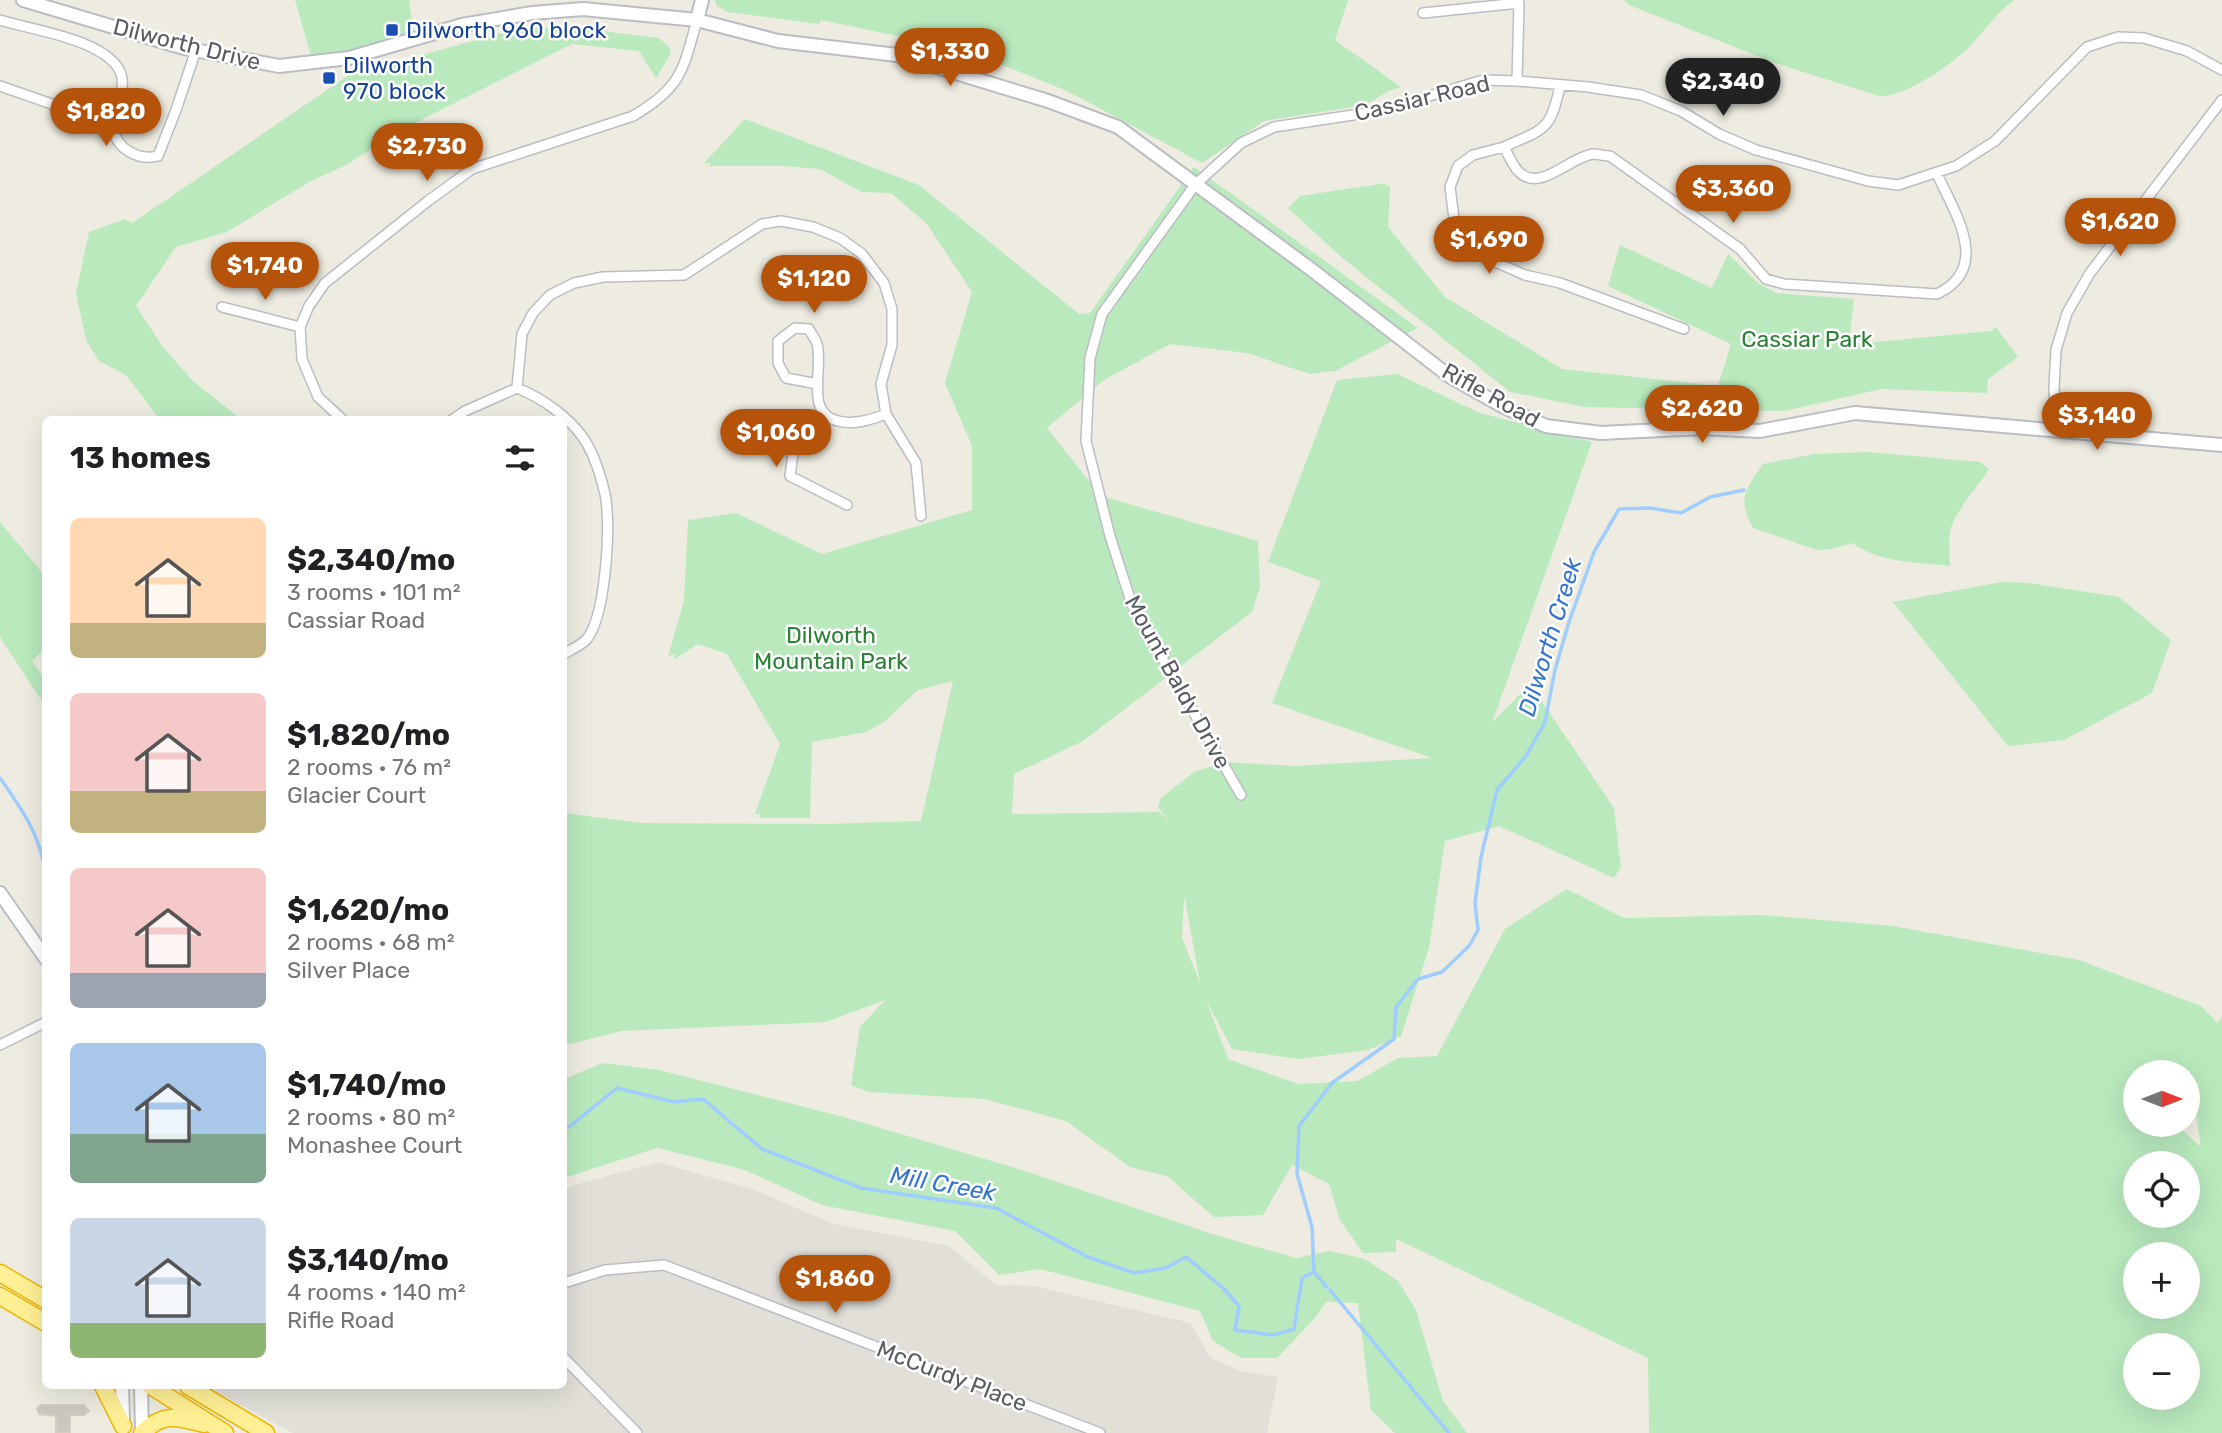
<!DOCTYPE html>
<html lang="en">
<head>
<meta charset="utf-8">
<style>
  body { margin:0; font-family:Rubik,sans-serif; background:#f2f2f2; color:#202124; height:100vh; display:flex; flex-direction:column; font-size:26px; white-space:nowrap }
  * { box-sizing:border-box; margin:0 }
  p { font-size:23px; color:#757577 }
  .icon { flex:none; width:38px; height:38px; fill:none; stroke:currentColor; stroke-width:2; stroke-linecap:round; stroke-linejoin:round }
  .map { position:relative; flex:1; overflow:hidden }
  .drawer { position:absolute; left:42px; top:416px; width:525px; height:973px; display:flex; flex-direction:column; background:#fff; border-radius:10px; box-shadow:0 7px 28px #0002 }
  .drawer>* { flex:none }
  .needle { width:46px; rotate:90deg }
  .fabs { position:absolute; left:2123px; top:1060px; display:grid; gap:14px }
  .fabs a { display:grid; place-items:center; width:77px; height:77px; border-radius:50%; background:#fff; box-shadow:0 7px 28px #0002; font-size:35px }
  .price { position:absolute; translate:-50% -60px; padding:0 16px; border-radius:24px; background:#b45309; color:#fff; font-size:23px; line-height:46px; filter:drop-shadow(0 2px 4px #0008) }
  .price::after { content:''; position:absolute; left:50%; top:42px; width:21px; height:16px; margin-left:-10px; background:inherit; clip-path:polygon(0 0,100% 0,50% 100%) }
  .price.active { background:#222; color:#fff }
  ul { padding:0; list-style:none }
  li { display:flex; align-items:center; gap:21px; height:175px; padding:0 28px }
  li span { display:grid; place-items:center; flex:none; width:196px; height:140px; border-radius:10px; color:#555 }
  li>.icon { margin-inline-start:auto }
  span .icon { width:84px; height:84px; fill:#fffc; stroke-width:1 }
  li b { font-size:30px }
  h2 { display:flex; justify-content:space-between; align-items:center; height:84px; padding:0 28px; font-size:30px }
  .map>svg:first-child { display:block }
  .industrial { fill:#e1dfd8 }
  .green { fill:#b9e9bd; fill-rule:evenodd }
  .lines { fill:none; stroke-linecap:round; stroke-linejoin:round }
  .stream { stroke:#9fcdff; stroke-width:3.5 }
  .building { fill:#cbc9bf; stroke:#d3cebe; stroke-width:2 }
  .minor-casing { stroke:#bbbdc4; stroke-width:12 }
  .tertiary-casing { stroke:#bbbdc4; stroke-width:16 }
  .trunk-casing { stroke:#eeb600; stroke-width:19 }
  .minor { stroke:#fff; stroke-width:9 }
  .tertiary { stroke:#fff; stroke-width:12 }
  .trunk { stroke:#fff095; stroke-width:16 }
  .transit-dot { fill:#1a4fb4; stroke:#fff; stroke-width:2.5 }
  .labels { text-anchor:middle; stroke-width:5; stroke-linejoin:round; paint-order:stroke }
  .transit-label { font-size:23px; fill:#164399; stroke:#fff; text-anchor:start }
  .street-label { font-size:23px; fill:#595c63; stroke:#fff }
  .park-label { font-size:23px; fill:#2a8235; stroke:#fff }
  .water-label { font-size:24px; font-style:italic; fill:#3574cf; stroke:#fff }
</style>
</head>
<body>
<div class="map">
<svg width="2222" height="1433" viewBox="0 0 2222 1433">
  <rect width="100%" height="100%" fill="#eeece0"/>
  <path class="industrial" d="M658,1162L752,1189L834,1224L949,1246L996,1285L1034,1286L1190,1323L1211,1358L1240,1371L1278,1377L1267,1433H293L205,1386H564V1188Z"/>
  <path class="green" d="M295,0H411L409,1L415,39L313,63Z
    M715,0H1348L1335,40L1401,87L1388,91L1366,105L1264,121L1202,163L1067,91L1005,66L912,39L821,20L819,24L727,12L717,6Z
    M1624,0H2014C1996,13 1984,32 1969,47C1950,66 1905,97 1879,96L1775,63L1629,5Z
    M571,27L658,38L668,45L671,53L656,78L639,51L572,44L409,126L344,166L309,182L227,232L176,247L136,306L163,347L193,381L242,420H160L126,375L99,361L86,340L76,293L89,232L125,219L132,223L349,75L509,31L533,28Z
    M745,119L919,185L1079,314L1090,313L1194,167L1418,328L1335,371L1310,374L1247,353L1170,344L1104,380L1047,428L1101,496L1258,541L1260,587L1252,612L1083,741L1014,774L1012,814L1159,812L1170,822L1158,808L1161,798L1194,772L1225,762L1295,766L1432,758L1272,703L1321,581L1268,562L1337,380L1397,374L1480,413L1592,442L1492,723L1530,684L1614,808L1621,867L1614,878L1499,826L1445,841L1429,948L1401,1036L1368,1050L1298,1059L1232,1049L1206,1000L1228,1059L1298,1084L1357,1081L1398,1058L1437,1056L1505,929L1567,889L1624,918L1762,915L1893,926L2079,960L2201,1006L2218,1023L2222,1015V1433H1649L1648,1358L1396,1239V1252L1363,1253L1340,1220L1329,1184L1292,1165L1263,1215L1214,1217L1167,1176L1130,1167L1066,1121L984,1099L869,1092L851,1085L860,1027L885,1000L826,1022L621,1031L570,1044L564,1041V813L641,823L826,824L921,821L953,681L918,690L884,722L866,732L812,742L810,818H759L760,814H755L780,744L727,654L698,644L673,660L675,653L668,657L684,601L688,520L736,513L822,554L972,510V446L945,383L972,292L927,224L891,193L861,192L820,169L783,166H709L711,163H704ZM1184,899H1185L1200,983L1182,938ZM2135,1073H2188V1095L2195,1088L2194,1102L2201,1147L2177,1125H2135ZM2135,1164H2188V1216H2135ZM2135,1255H2188V1307H2135ZM2135,1346H2188V1398H2135Z
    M1386,183V186H1390L1388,227L1445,297L1562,369L1718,386L1731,344L1608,286L1620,245L1712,288L1728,254L1758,283L1776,293L1854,299L1849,342L1855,344L1991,331L1996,327L2018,357L1988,379L1987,393L1881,389L1785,411L1585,407L1510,392L1340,256L1288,208L1300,196Z
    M1868,452L1980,462L1989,469C1978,487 1953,513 1950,532C1948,542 1950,555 1950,566C1917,562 1879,563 1852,543L1831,549L1817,550L1753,528C1737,499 1745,490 1763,464L1815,454Z
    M0,522L45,576V649L32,661L45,680V706L0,637Z
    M2002,582L2029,583L2119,597L2171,640L2152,693L2064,740L2008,746L1893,602Z
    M603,1063L659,1070L840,1116L1022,1170L1212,1234L1296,1258L1330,1251L1365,1259L1398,1281L1416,1310L1443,1401L1467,1433H1395L1371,1410L1358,1303L1326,1302L1315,1318L1277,1358H1241L1213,1341L1200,1311L1040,1269L999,1275L955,1231L822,1205L745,1170L657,1148L564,1178V1079Z"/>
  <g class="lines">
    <path class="stream" d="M0,778C22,809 42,838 46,877
      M564,1131L617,1088L674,1102L703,1099L762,1149L861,1188L996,1208L1088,1257L1134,1273L1166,1268L1186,1257L1223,1288L1239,1306L1235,1330L1273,1335L1294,1329L1302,1278L1314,1272L1327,1287
      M1314,1272L1312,1227L1297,1174L1299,1126L1332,1083L1394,1039L1396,1007L1418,979L1442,972L1469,946L1478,930L1475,903L1481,857L1497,790L1526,756L1545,722L1555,670L1569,622L1594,552L1619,509L1650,508L1681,513L1710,497L1744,490
      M1330,1290L1449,1433"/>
  </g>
  <path class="building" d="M41,1405H84L89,1411L84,1415H70V1433H56V1416L39,1414L37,1408Z"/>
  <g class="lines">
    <defs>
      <path id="minor" d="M1423,13L1519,3L1517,81
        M0,20C33,30 94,38 116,65C133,86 110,108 113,128C116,149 139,161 158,156L176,110L196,50
        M0,86L112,125
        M1560,86C1550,132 1545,128 1504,147C1508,154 1512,164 1518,171C1540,194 1569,157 1593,154C1598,154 1605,156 1610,156L1740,249L1766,279L1784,284L1937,294C1992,268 1955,213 1937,174
        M1504,147L1473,155L1458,166L1450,187L1454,218L1472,241L1493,261L1525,275L1560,283L1684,329
        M222,307L300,327
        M818,384L786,378L778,363V341L795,328L809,329C811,334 816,339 817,344C824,368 804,414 838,421C855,425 870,420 886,414
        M517,388L522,334L533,313L550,295L574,283L603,277L684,275L762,224L781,221L813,227L840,238L862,254L884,283L892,309V345L881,384L886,414L916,463L921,516
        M828,419C792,432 795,440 790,476L847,505
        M343,420L318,397L302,359L300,327L309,306L325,283L428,201L472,169L633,116C681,88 683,71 697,20
        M452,420L465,411L517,388C542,398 569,417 584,439C594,454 601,477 605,494C611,525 606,609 589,636C585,644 571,649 564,654
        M2056,432L2054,387L2056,350L2067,313L2090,273L2222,100
        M1241,795L1132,605L1110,536L1086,441L1090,358L1102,314L1195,185L1241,143L1274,127L1379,111L1483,80L1517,81L1588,87L1641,95L1681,111L1719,134L1756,150L1868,181L1898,185L1956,166L1995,141L2087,47L2118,37L2144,38L2187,51L2222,70
        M0,1045L46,1022
        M564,1283L605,1270L664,1265L1100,1433
        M564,1358L637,1433"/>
      <path id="tertiary" d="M23,0L184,48L279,66L349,58L462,25L532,13L583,9L697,20L778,41L897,55L1048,101L1118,127L1312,270L1449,376L1504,407L1546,426L1601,433L1701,428L1760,431L1855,413L2222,445
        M697,20L702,0
        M0,893L46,959
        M122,1386L123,1422
        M141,1386L142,1433"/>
      <path id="trunk" d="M0,1273L46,1300
        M0,1296L46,1323
        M103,1386L123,1426
        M151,1386L225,1433
        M188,1386L266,1433
        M142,1433C164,1412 176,1417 204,1424"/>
    </defs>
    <use href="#minor" class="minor-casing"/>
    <use href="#tertiary" class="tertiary-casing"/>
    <use href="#trunk" class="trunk-casing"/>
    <use href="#minor" class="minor"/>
    <use href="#tertiary" class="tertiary"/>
    <use href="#trunk" class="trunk"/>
  </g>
  <g class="transit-dot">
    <rect x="385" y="23" width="14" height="14" rx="3.5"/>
    <rect x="322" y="71" width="14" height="14" rx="3.5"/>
  </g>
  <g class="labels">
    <g class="transit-label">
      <text x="406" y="38">Dilworth 960 block</text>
      <text x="343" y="73">Dilworth<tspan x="343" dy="26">970 block</tspan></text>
    </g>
    <g class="street-label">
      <text transform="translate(187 44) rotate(14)" y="8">Dilworth Drive</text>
      <text transform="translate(1422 98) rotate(-13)" y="8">Cassiar Road</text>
      <text transform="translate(1491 395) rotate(29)" y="8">Rifle Road</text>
      <text transform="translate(1178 682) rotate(61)" y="8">Mount Baldy Drive</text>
      <text transform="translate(952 1376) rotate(21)" y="8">McCurdy Place</text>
    </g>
    <g class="park-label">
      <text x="1807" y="347">Cassiar Park</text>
      <text x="831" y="643">Dilworth<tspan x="831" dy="26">Mountain Park</tspan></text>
    </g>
    <g class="water-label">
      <text transform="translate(1550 637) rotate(-73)" y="8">Dilworth Creek</text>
      <text transform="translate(943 1184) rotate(10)" y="8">Mill Creek</text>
    </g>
  </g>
</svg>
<div class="fabs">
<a><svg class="needle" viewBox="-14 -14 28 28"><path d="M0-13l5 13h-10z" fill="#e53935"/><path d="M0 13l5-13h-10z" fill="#757577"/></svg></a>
<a><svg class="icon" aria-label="locate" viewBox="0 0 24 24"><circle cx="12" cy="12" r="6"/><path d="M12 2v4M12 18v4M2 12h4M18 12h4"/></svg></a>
<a>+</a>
<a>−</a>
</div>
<b class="price" style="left:950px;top:88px">$1,330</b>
<b class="price active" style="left:1723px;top:118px">$2,340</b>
<b class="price" style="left:106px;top:148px">$1,820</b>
<b class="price" style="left:427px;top:183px">$2,730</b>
<b class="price" style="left:1733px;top:225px">$3,360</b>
<b class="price" style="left:2120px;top:258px">$1,620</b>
<b class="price" style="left:1489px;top:276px">$1,690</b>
<b class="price" style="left:265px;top:302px">$1,740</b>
<b class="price" style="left:814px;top:315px">$1,120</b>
<b class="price" style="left:1702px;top:445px">$2,620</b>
<b class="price" style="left:2097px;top:452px">$3,140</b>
<b class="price" style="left:776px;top:469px">$1,060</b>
<b class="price" style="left:835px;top:1315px">$1,860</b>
<section class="drawer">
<h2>13 homes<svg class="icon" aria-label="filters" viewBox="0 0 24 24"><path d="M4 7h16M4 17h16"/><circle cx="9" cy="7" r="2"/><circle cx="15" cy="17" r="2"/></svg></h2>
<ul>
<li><span style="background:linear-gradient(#ffd9b3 75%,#c2b280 0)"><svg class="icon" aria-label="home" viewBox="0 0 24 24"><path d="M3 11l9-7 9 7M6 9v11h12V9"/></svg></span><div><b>$2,340/mo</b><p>3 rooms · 101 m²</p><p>Cassiar Road</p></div></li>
<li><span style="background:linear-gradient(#f6c9c9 70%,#c2b280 0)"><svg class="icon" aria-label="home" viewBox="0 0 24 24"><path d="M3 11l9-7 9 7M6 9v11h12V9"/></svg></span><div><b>$1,820/mo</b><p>2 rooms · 76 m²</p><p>Glacier Court</p></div></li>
<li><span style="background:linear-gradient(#f6c9c9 75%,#9aa5b1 0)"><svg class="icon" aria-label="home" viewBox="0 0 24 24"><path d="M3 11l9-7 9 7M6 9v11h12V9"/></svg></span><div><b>$1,620/mo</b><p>2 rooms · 68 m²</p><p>Silver Place</p></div></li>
<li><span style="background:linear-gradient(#a9c7e8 65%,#7fa58c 0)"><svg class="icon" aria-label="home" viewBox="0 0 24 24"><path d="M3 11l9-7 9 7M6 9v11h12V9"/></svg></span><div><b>$1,740/mo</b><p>2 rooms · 80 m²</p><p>Monashee Court</p></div></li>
<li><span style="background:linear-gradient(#c9d6e8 75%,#8fb573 0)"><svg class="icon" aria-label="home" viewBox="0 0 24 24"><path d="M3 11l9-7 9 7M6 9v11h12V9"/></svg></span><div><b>$3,140/mo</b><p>4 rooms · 140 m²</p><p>Rifle Road</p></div></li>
</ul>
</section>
</div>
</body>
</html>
